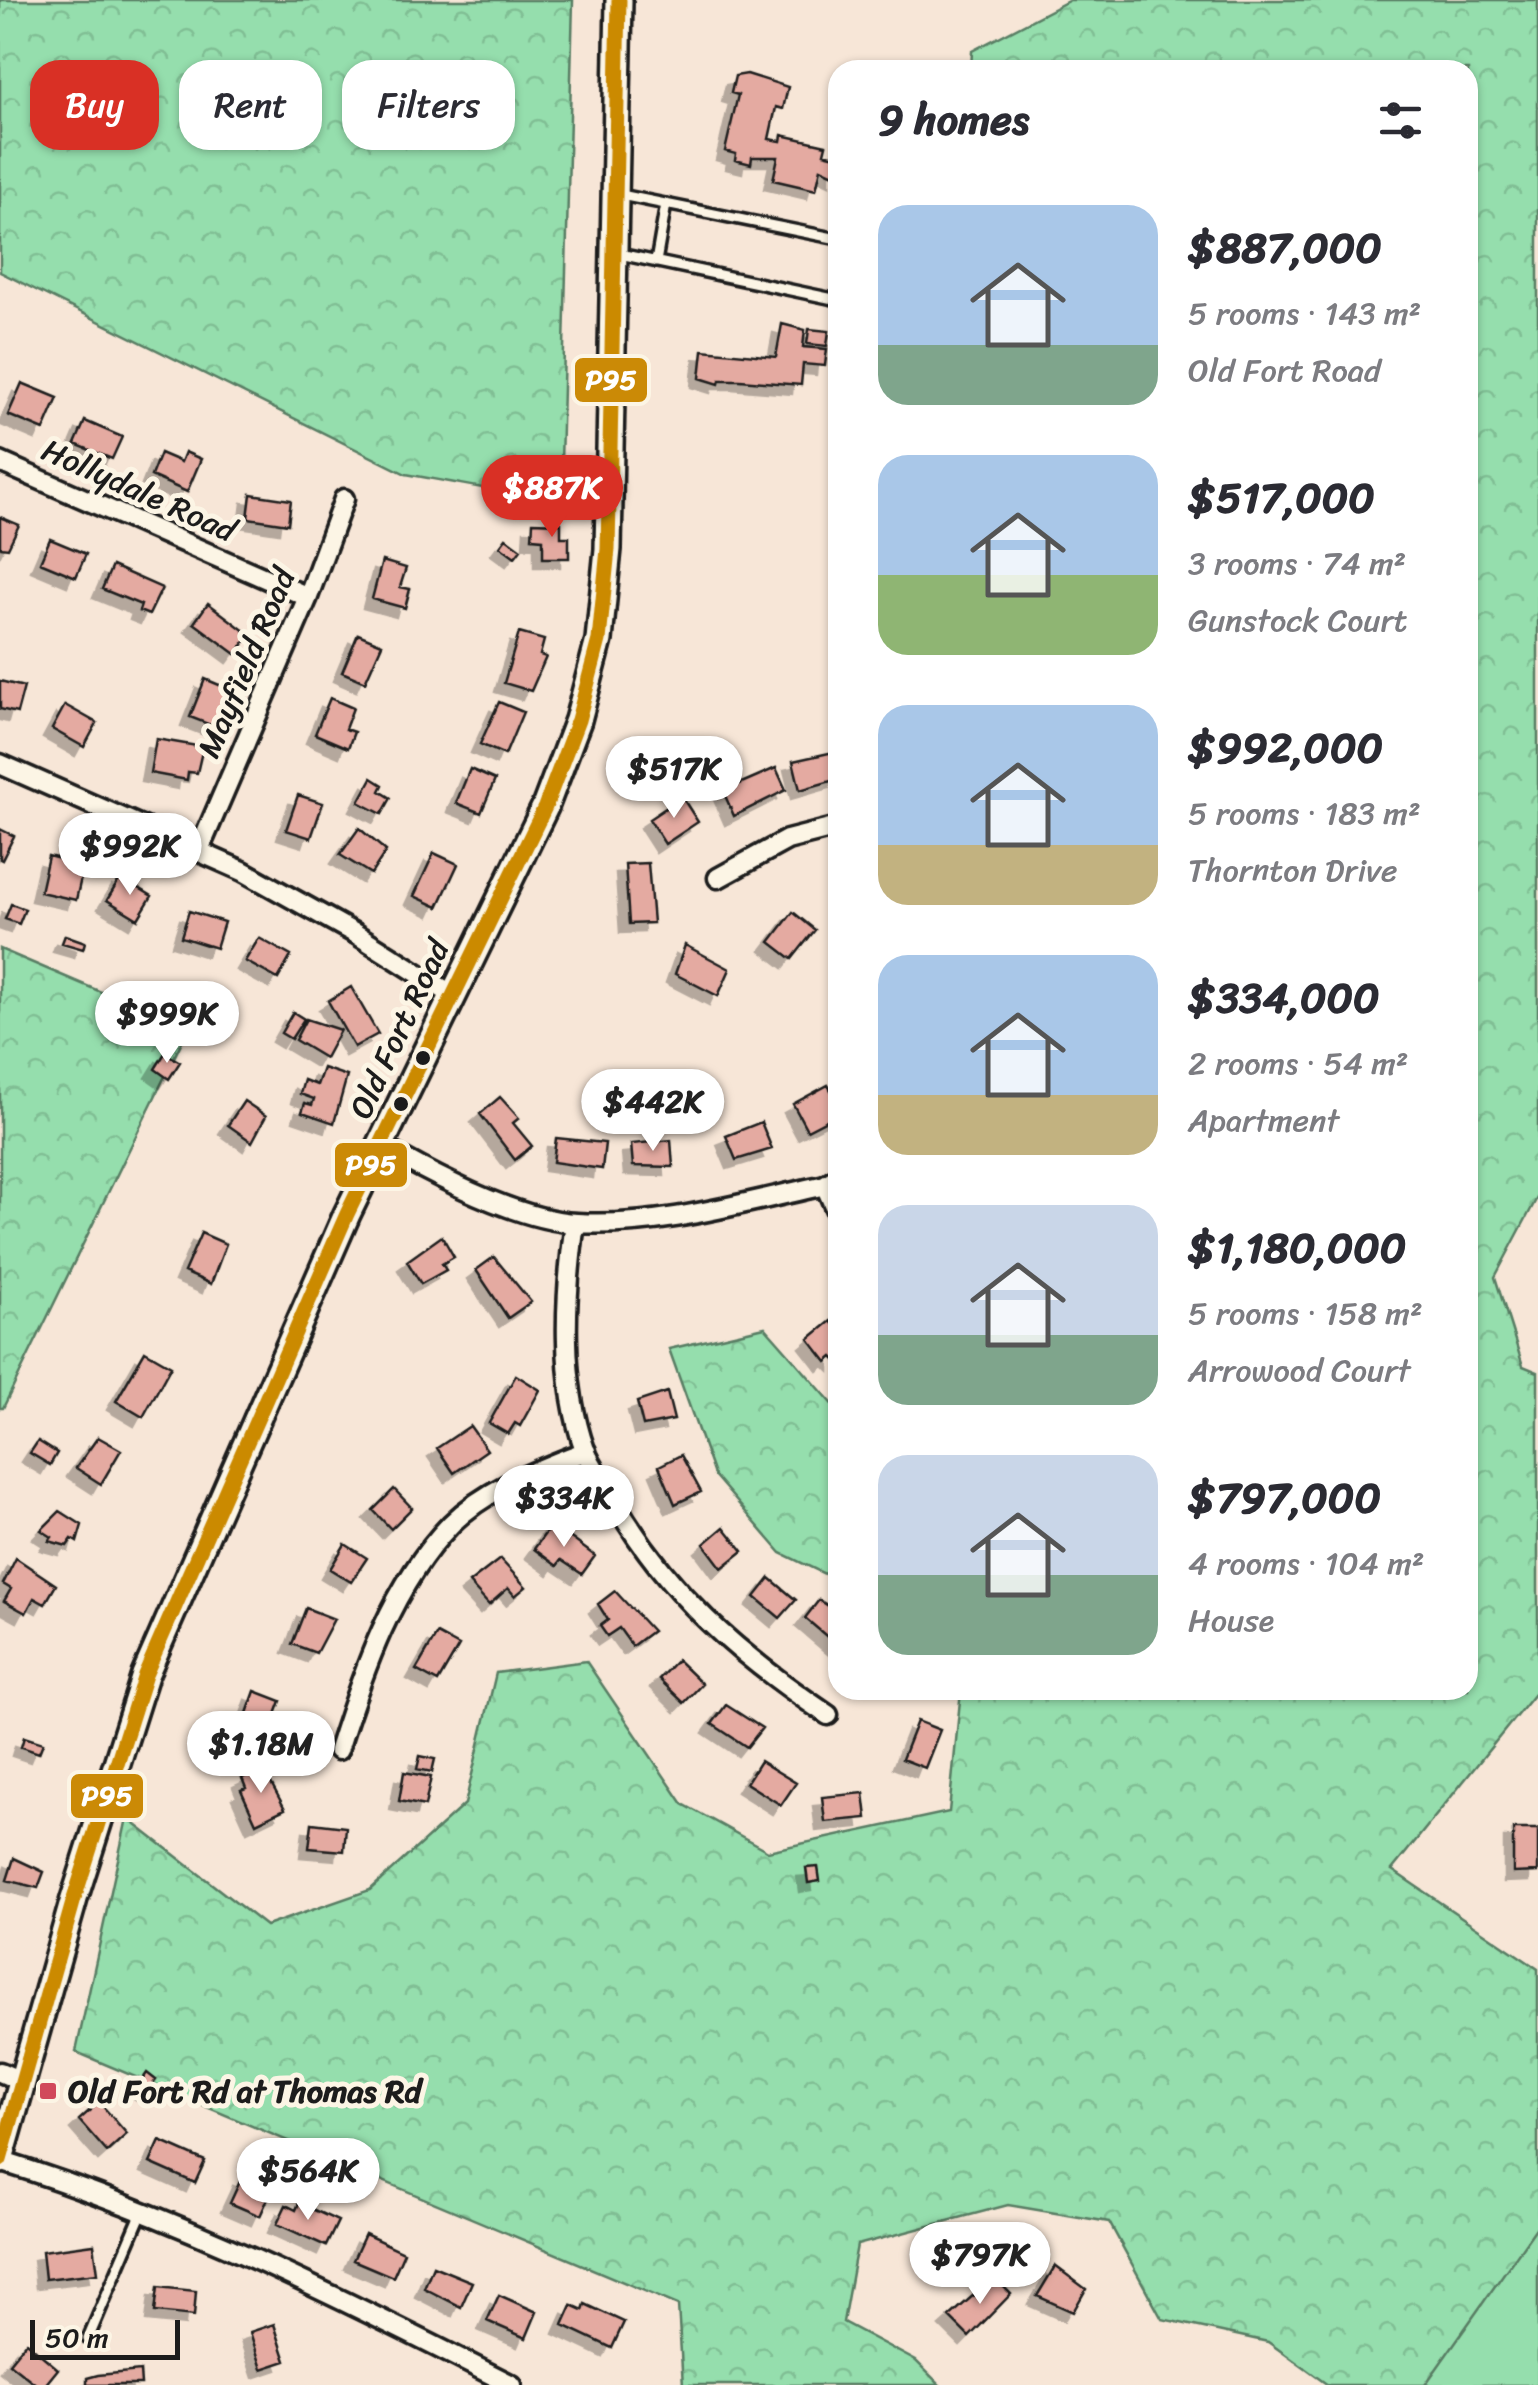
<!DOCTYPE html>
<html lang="en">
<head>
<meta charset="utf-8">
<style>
  body { margin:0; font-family:Sriracha,sans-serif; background:#f7f7f7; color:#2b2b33; height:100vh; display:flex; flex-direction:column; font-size:38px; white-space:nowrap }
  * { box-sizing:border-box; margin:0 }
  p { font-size:32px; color:#7c7c81 }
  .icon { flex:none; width:55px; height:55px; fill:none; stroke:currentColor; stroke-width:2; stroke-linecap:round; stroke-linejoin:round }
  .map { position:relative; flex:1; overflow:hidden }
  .panel { position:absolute; left:828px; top:60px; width:650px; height:1640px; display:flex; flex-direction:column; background:#fff; border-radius:30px; box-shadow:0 2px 8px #0004 }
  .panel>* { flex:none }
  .banner { position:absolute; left:30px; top:60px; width:648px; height:90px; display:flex; gap:20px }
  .scale { position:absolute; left:30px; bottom:25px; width:150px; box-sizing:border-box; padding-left:10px; border:5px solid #1c1c1c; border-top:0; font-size:28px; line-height:35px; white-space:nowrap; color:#1c1c1c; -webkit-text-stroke:8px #fcf5e5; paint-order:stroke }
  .price { position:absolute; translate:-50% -85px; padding:0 22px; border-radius:35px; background:#fff; color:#222; font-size:32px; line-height:65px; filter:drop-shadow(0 2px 5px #0008) }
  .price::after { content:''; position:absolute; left:50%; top:60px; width:30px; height:22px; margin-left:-15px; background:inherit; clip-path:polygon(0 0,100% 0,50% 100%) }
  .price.current { background:#d93025; color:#fff }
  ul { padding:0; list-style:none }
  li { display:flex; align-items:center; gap:30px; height:250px; padding:0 50px }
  li span { display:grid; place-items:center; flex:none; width:280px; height:200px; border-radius:30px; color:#555 }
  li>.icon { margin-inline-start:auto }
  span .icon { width:120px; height:120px; fill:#fffc; stroke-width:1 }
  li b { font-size:42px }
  h2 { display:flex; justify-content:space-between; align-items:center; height:120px; padding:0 50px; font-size:42px }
  .chip { padding:0 35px; border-radius:30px; background:#fff; box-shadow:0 2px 8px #0004; font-size:35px; line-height:90px }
  .chip.current { background:#d93025; color:#fff }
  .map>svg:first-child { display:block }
  .forest { fill:url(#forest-crowns); stroke:#587d64; stroke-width:2.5 }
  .park { fill:#95dead; stroke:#587d64; stroke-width:2.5 }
  .building { fill:#e4aaa1; stroke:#1c1c1c; stroke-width:2.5; filter:url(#shadow) }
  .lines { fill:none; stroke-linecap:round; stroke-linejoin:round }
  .service-casing { stroke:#1c1c1c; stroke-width:16 }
  .minor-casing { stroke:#1c1c1c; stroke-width:25 }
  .secondary-casing { stroke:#1c1c1c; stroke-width:32 }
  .service { stroke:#fcf5e5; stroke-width:9 }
  .minor { stroke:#fcf5e5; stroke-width:18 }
  .secondary { stroke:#fcf5e5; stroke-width:25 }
  .bus-1-casing { stroke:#fcf5e5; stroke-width:22 }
  .bus-1 { stroke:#cb8a06; stroke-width:15 }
  .bus-dot { fill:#1c1c1c; stroke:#fcf5e5; stroke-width:4 }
  .poi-dot { fill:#d1495b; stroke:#fcf5e5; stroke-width:4 }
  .labels { text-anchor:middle; stroke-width:10; stroke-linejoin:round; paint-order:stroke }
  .street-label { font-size:32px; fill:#1c1c1c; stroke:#fcf5e5 }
  .poi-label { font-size:32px; font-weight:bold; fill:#1c1c1c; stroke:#fcf5e5; text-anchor:start }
  .line-badge { stroke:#fcf5e5; stroke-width:4 }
  .badge-label { font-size:28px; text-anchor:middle; font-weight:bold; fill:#fff }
</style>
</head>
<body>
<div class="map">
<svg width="1538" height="2385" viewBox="0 0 1538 2385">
  <defs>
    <pattern id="forest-crowns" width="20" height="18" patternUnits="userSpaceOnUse" patternTransform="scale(2.5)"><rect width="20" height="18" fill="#95dead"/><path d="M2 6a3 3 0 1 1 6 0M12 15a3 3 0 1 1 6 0" fill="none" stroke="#80be94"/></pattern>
    <filter id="shadow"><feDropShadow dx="-9" dy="9" stdDeviation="0" flood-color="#0004"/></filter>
  </defs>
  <rect width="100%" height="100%" fill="#f7e6d7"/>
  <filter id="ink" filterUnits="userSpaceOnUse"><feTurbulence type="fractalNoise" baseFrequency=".01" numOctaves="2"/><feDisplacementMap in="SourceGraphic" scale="20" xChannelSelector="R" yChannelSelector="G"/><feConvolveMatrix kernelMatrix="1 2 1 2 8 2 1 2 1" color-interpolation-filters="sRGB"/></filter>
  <g filter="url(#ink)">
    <path class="forest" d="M0,0H573L560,502L406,474L0,272Z
      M1070,0H1538V1196L1495,1277L1523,1366L1538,1372V1689L1392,1870L1538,1969V2385H1328L1268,2342L1162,2319L1109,2222L1008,2205L857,2245L843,2322L916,2361L940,2385H683L678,2305L76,2052L127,1818L266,1926L370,1890L465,1804L496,1673L586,1661L683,1804L768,1851L949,1812L961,1690H1468V70H971L972,51Z
      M0,949L188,1029L3,1408H0Z
      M765,1327L837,1409V1580L781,1553L714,1475L669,1349Z"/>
    <path class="park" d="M1538,2225V2385H1425Z"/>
    <path class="building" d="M747,74L788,87L783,109L776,107L769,139L781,141L782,135L826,145L824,153L836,156L838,147V176L821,168L816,190L773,180L778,157H752L751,164L735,160L736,154L725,151L738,95L731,93L735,76Z
      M782,324L805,330L803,347L827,349L825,366L803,364L801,385L740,380H720L719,384L700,378L703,350L776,357Z
      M809,329L829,331L827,346L807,344Z
      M22,383L58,398L44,430L8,415Z
      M85,421L122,437L112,459L75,444Z
      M185,452L201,459L187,492L151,476L160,453L181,462Z
      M251,494L291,500L288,524L248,518Z
      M0,517L19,525L8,548L0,547Z
      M533,522L561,523V537H569V558H543V539L532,538Z
      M506,538L521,549L515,557L500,546Z
      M50,539L86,554L76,577L40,562Z
      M382,561L406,568L400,587L410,589L405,608L372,599Z
      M112,566L162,588L149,615L139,611L141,605L102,589Z
      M208,603L250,635L236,654L194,623Z
      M519,633L544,640L540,655L546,657L531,691L504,683Z
      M358,634L382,644L365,682L342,672Z
      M205,679L229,689L213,726L190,717Z
      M0,681L24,687L17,713L0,709Z
      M330,698L353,708L345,729L354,732L348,748L315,734Z
      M499,702L523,712L505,755L480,744Z
      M65,705L97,723L84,747L52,729Z
      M156,739L203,747L197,773L188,772L187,780L150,773Z
      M838,751V779L800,790L793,761Z
      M776,768L786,790L734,816L723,791Z
      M470,769L495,780L481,813L456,803Z
      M372,778L383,785L380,791L391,798L382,814L359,802Z
      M298,795L323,803L311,838L286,830Z
      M682,797L698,822L665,844L649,819Z
      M359,828L386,851L371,874L340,855Z
      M0,829L14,836L2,860L0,859Z
      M434,853L458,864L438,907L414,896Z
      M48,856L84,865L76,900L40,892Z
      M648,863L653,923L629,924L625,864Z
      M121,877L152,896L138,919L107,900Z
      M11,904L25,909L19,924L5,919Z
      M189,911L224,922L216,948L181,937Z
      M793,912L815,930L792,959L770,942Z
      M65,935L85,942L83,949L62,943Z
      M259,938L291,956L278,979L245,961Z
      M685,945L730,969L718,996L675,974Z
      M351,987L378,1034L354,1047L328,1001Z
      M293,1012L304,1019L291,1039L281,1033Z
      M306,1019L340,1030L325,1058L295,1040Z
      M165,1053L180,1062L169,1079L155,1069Z
      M323,1068L347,1076L334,1123L302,1112L305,1103L312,1105L314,1099L300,1094L304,1080L317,1085Z
      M828,1085L838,1102V1114L807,1130L793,1104Z
      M500,1097L519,1118L513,1123L532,1146L515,1160L480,1114Z
      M244,1101L266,1116L252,1142L228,1125Z
      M761,1122L772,1149L736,1160L726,1136Z
      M556,1138L605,1143L602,1169L553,1162Z
      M671,1140L673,1167L633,1166L631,1144Z
      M201,1233L226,1244L211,1284L184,1272Z
      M442,1236L454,1257L442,1264L446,1270L421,1284L407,1261Z
      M494,1257L531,1302L508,1318L476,1270Z
      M831,1321L838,1330V1362L833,1357L827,1362L809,1339Z
      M145,1351L171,1366L143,1417L116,1401Z
      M516,1375L540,1390L520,1426L515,1423L508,1434L489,1423Z
      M667,1392L674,1420L643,1426L637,1402Z
      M470,1426L487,1450L454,1473L437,1448Z
      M98,1437L121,1450L101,1484L76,1468Z
      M38,1441L57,1453L50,1465L30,1453Z
      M681,1455L701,1492L675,1504L659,1466Z
      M394,1489L412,1508L391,1529L373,1510Z
      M60,1511L82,1525L77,1542L72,1539L67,1546L49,1541L52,1537L41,1530Z
      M552,1524L595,1556L582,1574L561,1560L557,1566L534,1549Z
      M724,1527L743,1551L722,1568L704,1544Z
      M345,1544L367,1558L351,1582L330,1569Z
      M16,1558L56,1585L45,1604L34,1598L26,1613L4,1601L11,1589L3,1584Z
      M500,1559L526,1587L515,1596L508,1588L489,1605L469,1583Z
      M770,1578L796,1600L780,1618L755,1597Z
      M615,1591L652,1631L632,1646L619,1628L607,1636L600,1626L608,1620L598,1604Z
      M819,1600L838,1612V1646L805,1618Z
      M306,1608L334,1619L316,1653L292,1644Z
      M437,1634L459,1646L438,1682L416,1670Z
      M677,1660L702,1684L684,1703L659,1679Z
      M255,1691L281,1701L271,1728L245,1719Z
      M726,1705L762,1728L747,1747L712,1724Z
      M917,1721L940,1730L925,1768L902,1759Z
      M24,1737L43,1743L39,1753L21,1747Z
      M420,1756L435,1759L432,1772L417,1769Z
      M760,1761L796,1783L781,1805L746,1783Z
      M263,1768L285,1809L256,1823L241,1790L246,1788L242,1778Z
      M404,1772L431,1777L425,1806L399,1801Z
      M864,1793L867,1818L825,1822L822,1797Z
      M312,1823L346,1827L344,1851L309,1848Z
      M1513,1829H1538V1872L1513,1873Z
      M14,1858L44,1872L38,1888L7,1880Z
      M818,1867L820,1881L808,1883L806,1868Z
      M147,2073L156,2080L147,2092L138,2086Z
      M99,2102L127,2134L107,2152L79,2120Z
      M160,2141L205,2161L195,2183L150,2163Z
      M242,2177L272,2190L260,2216L230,2203Z
      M299,2203L338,2221L326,2246L277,2224L286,2205L296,2210Z
      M365,2234L404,2252L393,2277L353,2260Z
      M94,2244L98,2273L45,2279L42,2251Z
      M433,2266L472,2282L461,2307L424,2288Z
      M1055,2266L1086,2289L1073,2312L1037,2296Z
      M994,2277L1011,2294L969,2337L949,2317Z
      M158,2287L196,2291L194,2316L155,2312Z
      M499,2295L537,2312L526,2338L487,2321Z
      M585,2304L624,2322L612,2348L563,2325L572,2305L583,2310Z
      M274,2324L286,2361L262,2369L250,2332Z
      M26,2342L58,2369L45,2385H37L9,2363Z
      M140,2371L141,2385H87V2378L98,2375Z"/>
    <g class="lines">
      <defs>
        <path id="service" d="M616,194L838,239
          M615,253L838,300
          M656,262L666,204
          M88,2339L142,2212"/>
        <path id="minor" d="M0,462L308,597
          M0,764L243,871L356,934L451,994
          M199,850L308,597L344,499
          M718,878L787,840L838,827
          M380,1145C432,1175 516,1220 577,1223C659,1228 746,1202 825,1185L838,1177
          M825,1185L838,1215
          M575,1223C565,1295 560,1380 585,1450C591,1466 603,1481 611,1496C667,1594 736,1653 828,1715
          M338,1750C363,1671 392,1585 451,1524C487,1488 539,1470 586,1451
          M0,2072L21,2081
          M0,2161C180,2217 345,2300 512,2385"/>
        <path id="secondary" d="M0,2160L74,1899L145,1675L347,1214L545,807L578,720L599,640L608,549L619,0"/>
      </defs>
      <use href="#service" class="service-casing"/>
      <use href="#minor" class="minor-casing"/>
      <use href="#secondary" class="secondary-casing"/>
      <use href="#service" class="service"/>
      <use href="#minor" class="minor"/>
      <use href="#secondary" class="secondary"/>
      <defs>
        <path id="bus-1" d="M0,2160L74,1899L145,1675L347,1214L545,807L578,720L599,640L608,549L619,0"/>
      </defs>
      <use href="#bus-1" class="bus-1-casing"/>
      <use href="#bus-1" class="bus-1"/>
    </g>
  </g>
  <g class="bus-dot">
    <circle cx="423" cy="1058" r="9"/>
    <circle cx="401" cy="1104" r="9"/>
  </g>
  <rect class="poi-dot" x="38" y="2081" width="20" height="20" rx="5"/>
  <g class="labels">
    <g class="street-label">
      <text transform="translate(139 490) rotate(24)" y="11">Hollydale Road</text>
      <text transform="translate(246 663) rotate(-67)" y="11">Mayfield Road</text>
      <text transform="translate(399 1029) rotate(-65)" y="11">Old Fort Road</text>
    </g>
    <g class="poi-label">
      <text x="68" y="2102">Old Fort Rd at Thomas Rd</text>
    </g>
  </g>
  <g class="line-badge">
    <rect x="573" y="356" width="76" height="48" rx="10" fill="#cb8a06"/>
    <rect x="333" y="1141" width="76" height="48" rx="10" fill="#cb8a06"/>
    <rect x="69" y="1772" width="76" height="48" rx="10" fill="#cb8a06"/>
  </g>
  <g class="badge-label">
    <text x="611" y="389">P95</text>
    <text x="371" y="1174">P95</text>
    <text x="107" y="1805">P95</text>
  </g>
</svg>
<div class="scale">50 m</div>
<b class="price current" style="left:552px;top:540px">$887K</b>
<b class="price" style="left:674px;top:821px">$517K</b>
<b class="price" style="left:130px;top:898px">$992K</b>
<b class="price" style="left:167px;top:1066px">$999K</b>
<b class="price" style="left:653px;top:1154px">$442K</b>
<b class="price" style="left:564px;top:1550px">$334K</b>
<b class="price" style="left:261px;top:1796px">$1.18M</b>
<b class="price" style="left:308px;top:2223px">$564K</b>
<b class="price" style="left:980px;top:2307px">$797K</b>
<div class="banner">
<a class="chip current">Buy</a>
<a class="chip">Rent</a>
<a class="chip">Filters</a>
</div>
<section class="panel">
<h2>9 homes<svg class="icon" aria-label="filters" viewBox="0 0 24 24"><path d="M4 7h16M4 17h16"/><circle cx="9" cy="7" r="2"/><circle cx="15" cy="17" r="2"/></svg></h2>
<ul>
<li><span style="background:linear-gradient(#a9c7e8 70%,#7fa58c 0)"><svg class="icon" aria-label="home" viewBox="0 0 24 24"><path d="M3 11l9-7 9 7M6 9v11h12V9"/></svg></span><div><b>$887,000</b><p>5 rooms · 143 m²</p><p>Old Fort Road</p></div></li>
<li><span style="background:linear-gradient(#a9c7e8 60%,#8fb573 0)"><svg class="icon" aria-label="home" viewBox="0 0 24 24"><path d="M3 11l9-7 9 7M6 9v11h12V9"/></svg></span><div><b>$517,000</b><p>3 rooms · 74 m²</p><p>Gunstock Court</p></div></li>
<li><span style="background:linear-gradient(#a9c7e8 70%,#c2b280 0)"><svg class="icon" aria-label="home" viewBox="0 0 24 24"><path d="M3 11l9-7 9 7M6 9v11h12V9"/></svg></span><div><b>$992,000</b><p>5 rooms · 183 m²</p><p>Thornton Drive</p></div></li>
<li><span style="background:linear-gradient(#a9c7e8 70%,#c2b280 0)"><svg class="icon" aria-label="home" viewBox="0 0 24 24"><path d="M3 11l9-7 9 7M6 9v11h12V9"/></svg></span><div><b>$334,000</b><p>2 rooms · 54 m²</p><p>Apartment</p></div></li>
<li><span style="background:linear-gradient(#c9d6e8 65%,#7fa58c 0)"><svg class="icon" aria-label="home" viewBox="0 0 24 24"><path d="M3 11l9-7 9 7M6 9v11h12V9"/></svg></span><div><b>$1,180,000</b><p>5 rooms · 158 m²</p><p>Arrowood Court</p></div></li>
<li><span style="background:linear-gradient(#c9d6e8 60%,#7fa58c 0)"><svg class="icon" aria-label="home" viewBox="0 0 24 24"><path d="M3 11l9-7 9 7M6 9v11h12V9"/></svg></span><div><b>$797,000</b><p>4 rooms · 104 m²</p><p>House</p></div></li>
</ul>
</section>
</div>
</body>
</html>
